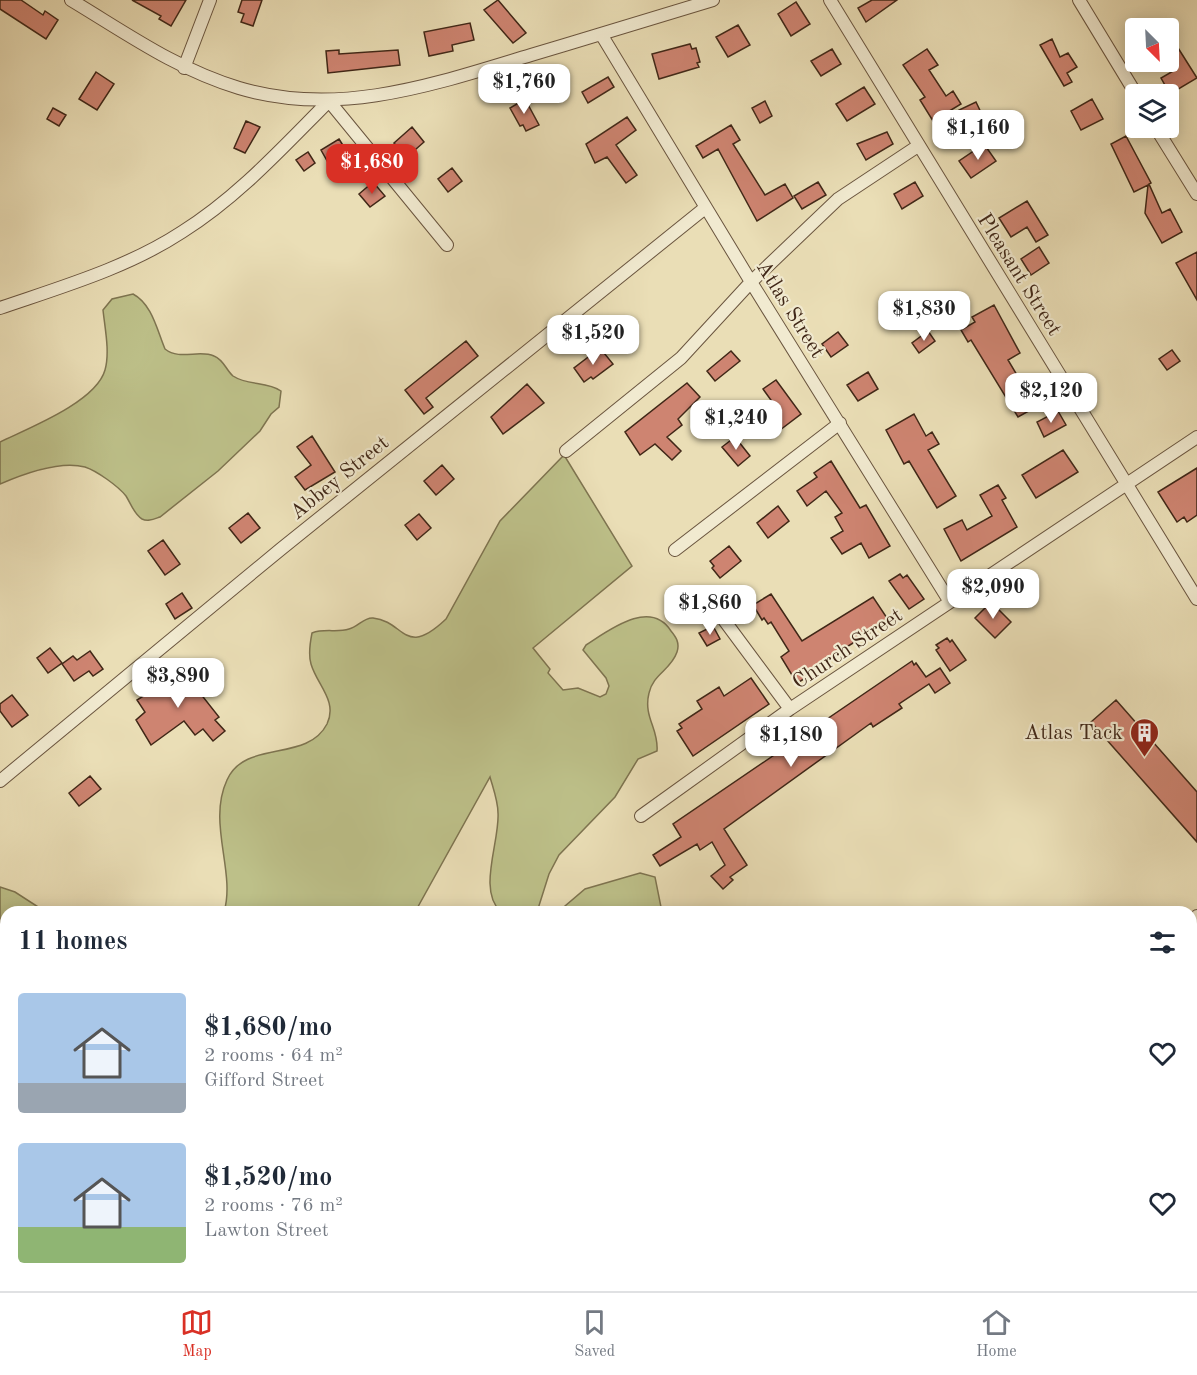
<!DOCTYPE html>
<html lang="en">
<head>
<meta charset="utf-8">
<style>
  body { margin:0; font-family:"Old Standard TT",serif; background:#f2f2f3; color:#1f2937; height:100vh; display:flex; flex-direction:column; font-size:22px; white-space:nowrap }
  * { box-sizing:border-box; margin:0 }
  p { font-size:20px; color:#747a83 }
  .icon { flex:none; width:33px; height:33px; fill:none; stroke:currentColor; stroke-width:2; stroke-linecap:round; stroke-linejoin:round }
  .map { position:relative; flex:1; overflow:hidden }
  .side { position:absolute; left:0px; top:906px; width:1197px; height:386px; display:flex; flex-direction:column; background:#fff; border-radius:18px 18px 0 0; box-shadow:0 3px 15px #0003 }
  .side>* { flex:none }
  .needle { width:39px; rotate:156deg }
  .controls { position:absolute; left:1125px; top:18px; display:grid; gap:12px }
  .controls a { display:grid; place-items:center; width:54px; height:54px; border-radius:6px; background:#fff; box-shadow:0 3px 15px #0003; font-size:30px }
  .price { position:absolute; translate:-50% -51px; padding:0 14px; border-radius:12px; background:#fff; color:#222; font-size:20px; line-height:39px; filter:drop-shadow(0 2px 3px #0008) }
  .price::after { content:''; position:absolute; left:50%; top:36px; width:18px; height:14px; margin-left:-9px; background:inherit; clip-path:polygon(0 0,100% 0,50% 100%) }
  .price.active { background:#d93025; color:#fff }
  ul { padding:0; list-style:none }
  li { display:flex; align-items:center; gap:18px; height:150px; padding:0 18px }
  li span { display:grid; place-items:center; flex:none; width:168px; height:120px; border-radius:6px; color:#555 }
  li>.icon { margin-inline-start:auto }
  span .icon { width:72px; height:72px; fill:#fffc; stroke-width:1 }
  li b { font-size:26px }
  h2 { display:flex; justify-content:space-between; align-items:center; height:72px; padding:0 18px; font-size:26px }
  .tabs { display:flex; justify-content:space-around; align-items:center; height:84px; border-top:2px solid #e0e1e3; background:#fff; font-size:16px; color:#747a83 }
  .tabs a { display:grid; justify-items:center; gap:3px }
  .tabs .active { color:#d93025 }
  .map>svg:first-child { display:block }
  .green { fill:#bdc089; stroke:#7e7450; stroke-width:1.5 }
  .water { fill:#98bcaf; stroke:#758072; stroke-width:1.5 }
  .building { fill:#ce8471; stroke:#402717; stroke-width:1.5 }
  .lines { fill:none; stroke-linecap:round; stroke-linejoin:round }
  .minor-casing { stroke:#6a553f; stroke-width:14 }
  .minor { stroke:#f1ead0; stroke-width:12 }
  .labels { text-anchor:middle; stroke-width:4.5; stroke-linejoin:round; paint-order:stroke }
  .street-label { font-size:21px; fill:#402717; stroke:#f1ead0 }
  .poi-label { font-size:21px; fill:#402717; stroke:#f1ead0; text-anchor:end }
</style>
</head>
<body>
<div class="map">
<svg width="1197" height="1291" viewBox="0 0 1197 1291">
  <rect width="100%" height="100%" fill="#eadeb6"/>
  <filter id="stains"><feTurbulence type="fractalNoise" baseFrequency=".00333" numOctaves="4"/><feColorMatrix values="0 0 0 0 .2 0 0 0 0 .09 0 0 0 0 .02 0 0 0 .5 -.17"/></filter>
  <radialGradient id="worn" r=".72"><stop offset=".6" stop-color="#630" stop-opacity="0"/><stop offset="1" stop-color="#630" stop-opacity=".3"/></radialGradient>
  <path class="green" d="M133,294C152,304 157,330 165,349C180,361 199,349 214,356C224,360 226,370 233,376C248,386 267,381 281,391L279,407L271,414L260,431L218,471L160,517C154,519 148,522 142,519C134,514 131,504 126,496C118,486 97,471 85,467C59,460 23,474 0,484V442C29,428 96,402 105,370C110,352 105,329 103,310L112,299Z
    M564,455L632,566L533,648L550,669L548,673L563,690L578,688L600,697L606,694L609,686L606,678L583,650L586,645C608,631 650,598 671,631C676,637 680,643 677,652C671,670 653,674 649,693C643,717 659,729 657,751L638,759L615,797L559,855L549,874L537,912H501C477,891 500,841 498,813C498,801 493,788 490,777L415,912H224C236,872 207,823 227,780C245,739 307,763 327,724C338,701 317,685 311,664C308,654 310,643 312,633C325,628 337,633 349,629C358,627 364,617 373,618C405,621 404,659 446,619L500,521Z
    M640,873L655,877L662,912H558L585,889Z
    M0,887L15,892L46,912H6V1286H357L355,1291H0Z"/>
  <path class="water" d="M477,1286H572L560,1291H483Z"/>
  <path class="building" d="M0,0H21L43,15L45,11L58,20L46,39L0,9Z
    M132,0H186L171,26L159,19L161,16Z
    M242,0H262L253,26L241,22L244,14L238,12Z
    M498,0L526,33L513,43L484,10Z
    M872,0H897L866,22L858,8Z
    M796,2L810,24L791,36L778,14Z
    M470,23L474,40L452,45L453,51L429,56L424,32Z
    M738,25L750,45L728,57L716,37Z
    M1168,32L1197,78L1170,94L1161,78L1175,70L1168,60Z
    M1052,39L1060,57L1068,53L1077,67L1067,73L1072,82L1064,86L1040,45Z
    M690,44L692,49L696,48L700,62L697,63L699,67L659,79L652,54Z
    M832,49L841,64L821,76L811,61Z
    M927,49L938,65L929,70L946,96L953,91L961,104L933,121L920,100L925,97L903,65Z
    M339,50V54L398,50L400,65L328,73L326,51Z
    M96,72L114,84L97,110L79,99Z
    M608,77L614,87L588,103L582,92Z
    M864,87L875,104L847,121L836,104Z
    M525,99L539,125L526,131L523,125L520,126L510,108Z
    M1092,99L1103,119L1081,130L1071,111Z
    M765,101L772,116L760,123L752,108Z
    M976,102L985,121L968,129L959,110Z
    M53,108L66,115L59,126L47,119Z
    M627,117L636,130L616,145L637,175L626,183L607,157L595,163L586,144Z
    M246,121L260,127L245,153L234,148Z
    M731,125L740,140L733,144L765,195L785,184L793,198L757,221L718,149L703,158L696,146Z
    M412,127L424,142L407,157L394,143Z
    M887,132L893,144L866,160L857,144Z
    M1126,136L1151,183L1149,184L1162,213L1170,209L1182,232L1162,243L1145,213L1148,185L1134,192L1111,144Z
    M339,139L349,155L330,166L321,150Z
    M984,144L996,161L971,178L959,161Z
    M308,152L315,163L304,171L296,160Z
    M452,168L462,181L448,192L438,179Z
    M373,182L385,196L370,207L359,194Z
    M818,182L826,195L802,209L794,196Z
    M915,182L923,196L902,209L894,194Z
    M1027,201L1048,235L1036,242L1027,227L1011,237L999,218Z
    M1039,247L1049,263L1031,275L1021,259Z
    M1197,252V300L1176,263Z
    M994,305L1020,353L1008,360L1036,407L1018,417L971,340L968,342L961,330L975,322L972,317Z
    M928,331L935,341L919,353L912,343Z
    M838,332L848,345L831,357L822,344Z
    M466,341L478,356L426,398L433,407L424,414L405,390Z
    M600,348L613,364L593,379L591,377L584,382L574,368Z
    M1172,350L1180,361L1167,370L1159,359Z
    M731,351L740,361L715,381L707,371Z
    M868,372L878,389L858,401L847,385Z
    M776,380L801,414L780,430L768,413L776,407L763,389Z
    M687,383L700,397L678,419L682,425L667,437L681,451L672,460L655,444L640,455L625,432Z
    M527,384L544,403L503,434L491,417Z
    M1058,411L1066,425L1044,437L1037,422Z
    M914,414L926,436L932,432L939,444L928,450L956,496L937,508L909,461L904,464L886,430Z
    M312,436L335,472L305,490L295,477L311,465L297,447Z
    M735,437L750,456L738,466L722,447Z
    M1063,450L1078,472L1036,498L1022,475Z
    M831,461L860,508L866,505L890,546L869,558L861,543L842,554L831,538L843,531L835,517L842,513L826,491L807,506L797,491L817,477L814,473Z
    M442,465L454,479L436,495L424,481Z
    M1197,468V515L1187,522L1184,517L1177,522L1158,492Z
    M998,485L1006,498L1002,500L1017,527L961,561L944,529L962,520L967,530L992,516L980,495Z
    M778,506L789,521L768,538L757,523Z
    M248,513L260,528L241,543L229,528Z
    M419,514L431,528L417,540L405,525Z
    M163,540L180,564L165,575L148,551Z
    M729,546L741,561L720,578L712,568L714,566L710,561Z
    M900,574L903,578L907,575L924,599L909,609L889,581Z
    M182,593L192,608L175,619L166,604Z
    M771,594L802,641L873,597L889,621L809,670L812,674L799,682L797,679L795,680L781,657L789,651L771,622L768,624L764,618L762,620L753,605Z
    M991,602L1011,622L995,638L975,618Z
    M713,626L720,639L707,646L699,633Z
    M947,638L950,642L952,640L966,660L950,671L936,650L939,648L936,645Z
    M50,648L62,663L48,673L37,658Z
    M90,651L103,669L93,676L89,671L74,681L62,664L73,656L77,660Z
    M912,661L914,665L916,663L926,677L940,668L950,683L935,693L929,684L899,704L902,708L873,727L871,723L724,829L747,865L730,877L733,880L723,889L711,876L725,865L712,842L700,850L697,844L660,866L653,855L681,837L673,824Z
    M193,668L203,684L196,688L219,717L215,720L225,731L213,741L203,729L195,735L184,721L151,745L136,720L145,712L137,700L178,674L179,677Z
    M751,678L769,704L693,756L677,731L682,728L679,724L702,709L697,701L719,687L724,696Z
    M12,695L28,715L12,727L0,711V704Z
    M1116,700L1197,792V842L1091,722Z
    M90,776L101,789L79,806L69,793Z"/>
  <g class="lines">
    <defs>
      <path id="minor" d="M71,0C126,33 176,69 239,88C339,118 435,84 531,55C592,37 653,18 713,0
        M830,0L1197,599
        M1079,0L1136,94
        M601,34L751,282L950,602
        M184,68L210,0
        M1156,128L1197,194
        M0,308C61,287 127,268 182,232C238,197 283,147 329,101L447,245
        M566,451L681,358L751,282L838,199L918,146
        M675,550L840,423
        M721,616L790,709
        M0,781L281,549L705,208
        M641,816L790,709L1197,437
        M1191,922L1197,916
        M1191,996L1197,1005"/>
    </defs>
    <use href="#minor" class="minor-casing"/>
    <use href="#minor" class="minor"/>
  </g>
  <defs>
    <symbol id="building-pin" viewBox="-11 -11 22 30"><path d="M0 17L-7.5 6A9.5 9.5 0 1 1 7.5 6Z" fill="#8f2418" stroke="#f1ead0"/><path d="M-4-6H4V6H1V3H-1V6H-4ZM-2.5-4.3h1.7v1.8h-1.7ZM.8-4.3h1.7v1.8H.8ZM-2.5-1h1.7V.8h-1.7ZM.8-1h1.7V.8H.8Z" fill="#fff"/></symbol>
  </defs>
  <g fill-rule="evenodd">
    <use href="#building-pin" x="1128" y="716" width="33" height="45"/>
  </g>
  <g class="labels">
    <g class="street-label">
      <text transform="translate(1020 274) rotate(58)" y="7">Pleasant Street</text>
      <text transform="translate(791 309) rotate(58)" y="7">Atlas Street</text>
      <text transform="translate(339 477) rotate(-39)" y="7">Abbey Street</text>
      <text transform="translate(847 648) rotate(-34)" y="7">Church Street</text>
    </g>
    <g class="poi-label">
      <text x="1123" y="739">Atlas Tack</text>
    </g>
  </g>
  <rect width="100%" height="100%" filter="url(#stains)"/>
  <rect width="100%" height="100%" fill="url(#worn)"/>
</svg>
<div class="controls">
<a><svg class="needle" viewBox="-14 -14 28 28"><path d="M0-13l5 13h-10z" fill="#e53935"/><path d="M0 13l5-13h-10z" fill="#747a83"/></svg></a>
<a><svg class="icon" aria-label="layers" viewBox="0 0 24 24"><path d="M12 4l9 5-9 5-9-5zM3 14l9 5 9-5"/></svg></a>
</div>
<b class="price" style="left:524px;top:115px">$1,760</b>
<b class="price" style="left:978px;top:161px">$1,160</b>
<b class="price active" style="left:372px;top:195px">$1,680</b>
<b class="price" style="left:924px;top:342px">$1,830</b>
<b class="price" style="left:593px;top:366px">$1,520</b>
<b class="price" style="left:1051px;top:424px">$2,120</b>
<b class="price" style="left:736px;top:451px">$1,240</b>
<b class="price" style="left:993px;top:620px">$2,090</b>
<b class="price" style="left:710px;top:636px">$1,860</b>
<b class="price" style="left:178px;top:709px">$3,890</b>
<b class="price" style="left:791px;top:768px">$1,180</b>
<section class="side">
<h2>11 homes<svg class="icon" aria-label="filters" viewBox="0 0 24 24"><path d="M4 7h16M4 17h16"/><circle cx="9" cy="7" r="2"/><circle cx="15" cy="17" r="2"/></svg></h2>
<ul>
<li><span style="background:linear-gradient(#a9c7e8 75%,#9aa5b1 0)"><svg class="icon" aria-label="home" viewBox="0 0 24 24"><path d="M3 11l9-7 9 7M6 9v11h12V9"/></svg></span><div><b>$1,680/mo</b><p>2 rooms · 64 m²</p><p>Gifford Street</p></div><svg class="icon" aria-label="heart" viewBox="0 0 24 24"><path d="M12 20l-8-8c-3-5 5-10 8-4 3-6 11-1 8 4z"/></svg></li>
<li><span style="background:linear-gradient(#a9c7e8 70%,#8fb573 0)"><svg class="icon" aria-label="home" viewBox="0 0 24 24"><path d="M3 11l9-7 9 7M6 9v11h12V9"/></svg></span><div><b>$1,520/mo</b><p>2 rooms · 76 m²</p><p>Lawton Street</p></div><svg class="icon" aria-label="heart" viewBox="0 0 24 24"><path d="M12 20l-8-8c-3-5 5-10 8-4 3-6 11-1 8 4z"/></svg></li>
</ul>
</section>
</div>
<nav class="tabs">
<a class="active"><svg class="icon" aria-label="map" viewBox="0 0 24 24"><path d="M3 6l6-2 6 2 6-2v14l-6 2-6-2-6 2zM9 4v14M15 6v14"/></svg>Map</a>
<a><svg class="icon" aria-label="saved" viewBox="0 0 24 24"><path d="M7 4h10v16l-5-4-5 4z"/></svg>Saved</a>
<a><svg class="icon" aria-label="home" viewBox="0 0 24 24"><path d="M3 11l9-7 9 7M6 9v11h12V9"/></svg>Home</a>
</nav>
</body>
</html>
